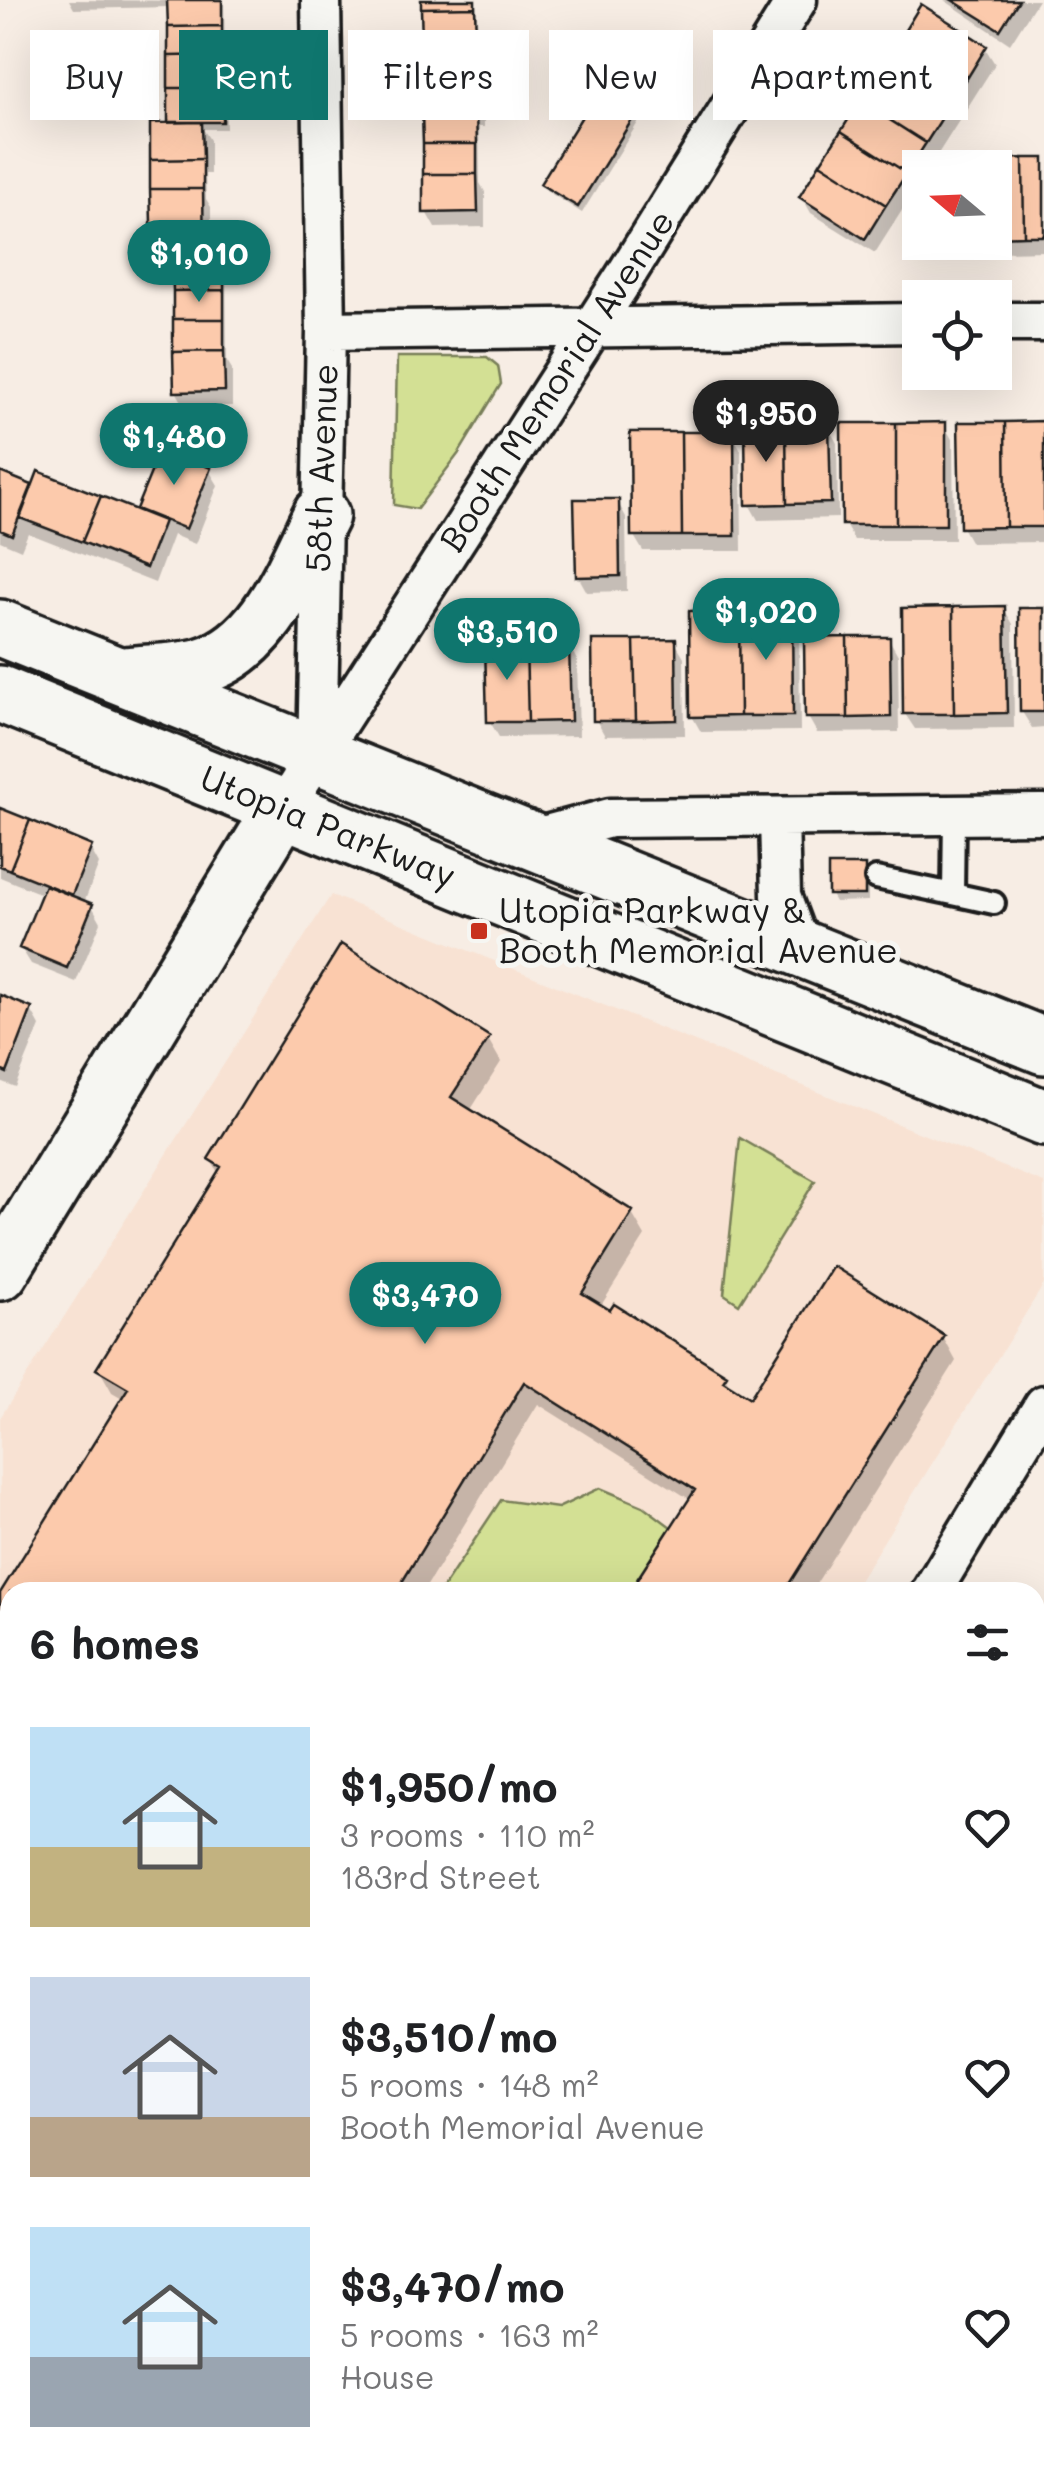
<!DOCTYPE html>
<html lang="en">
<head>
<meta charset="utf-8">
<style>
  body { margin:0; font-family:Mali,sans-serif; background:#f6f6f6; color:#202124; height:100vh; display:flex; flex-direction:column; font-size:38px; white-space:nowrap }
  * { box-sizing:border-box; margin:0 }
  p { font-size:32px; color:#757577 }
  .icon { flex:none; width:55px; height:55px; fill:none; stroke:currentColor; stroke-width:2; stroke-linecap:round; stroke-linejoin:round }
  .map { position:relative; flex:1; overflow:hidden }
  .panel { position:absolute; left:0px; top:1582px; width:1045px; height:892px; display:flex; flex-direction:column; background:#fff; border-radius:30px 30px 0 0; box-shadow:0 10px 40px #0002 }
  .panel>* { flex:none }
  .banner { position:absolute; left:30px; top:30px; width:985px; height:90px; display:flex; gap:20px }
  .needle { width:65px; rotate:289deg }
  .buttons { position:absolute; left:902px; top:150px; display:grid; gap:20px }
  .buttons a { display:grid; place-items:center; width:110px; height:110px; border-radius:0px; background:#fff; box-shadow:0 10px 40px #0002; font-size:50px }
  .price { position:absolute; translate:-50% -85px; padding:0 22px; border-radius:35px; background:#0f766e; color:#fff; font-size:32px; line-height:65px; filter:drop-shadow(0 2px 5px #0008) }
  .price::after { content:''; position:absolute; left:50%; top:60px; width:30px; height:22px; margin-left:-15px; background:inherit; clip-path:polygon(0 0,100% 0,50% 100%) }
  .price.active { background:#222; color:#fff }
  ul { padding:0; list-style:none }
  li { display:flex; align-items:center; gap:30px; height:250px; padding:0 30px }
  li span { display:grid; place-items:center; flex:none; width:280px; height:200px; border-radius:0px; color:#555 }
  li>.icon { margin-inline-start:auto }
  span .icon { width:120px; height:120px; fill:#fffc; stroke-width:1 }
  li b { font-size:42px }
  h2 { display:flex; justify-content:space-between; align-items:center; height:120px; padding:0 30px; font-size:42px }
  .tag { padding:0 35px; border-radius:0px; background:#fff; box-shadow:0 10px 40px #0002; font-size:35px; line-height:90px }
  .tag.active { background:#0f766e; color:#fff }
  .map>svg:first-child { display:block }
  .built { fill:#f8e2d3 }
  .green { fill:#d3e094; stroke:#787e58; stroke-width:2.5 }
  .shadow { fill:#0003 }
  .building { fill:#fccaac; stroke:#1c1c1c; stroke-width:2.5 }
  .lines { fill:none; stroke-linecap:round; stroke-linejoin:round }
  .lane-casing { stroke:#1c1c1c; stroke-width:28 }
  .street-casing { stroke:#1c1c1c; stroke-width:45 }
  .secondary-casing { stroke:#1c1c1c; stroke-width:62 }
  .lane { stroke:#f6f6f2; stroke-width:20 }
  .street { stroke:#f6f6f2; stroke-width:38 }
  .secondary { stroke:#f6f6f2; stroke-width:55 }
  .poi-dot { fill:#c8321e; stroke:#f6f6f2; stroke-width:4 }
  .labels { text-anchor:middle; stroke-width:10; stroke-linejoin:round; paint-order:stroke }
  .street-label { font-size:35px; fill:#1c1c1c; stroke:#f6f6f2 }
  .poi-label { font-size:35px; fill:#1c1c1c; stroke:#f6f6f2; text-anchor:start }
</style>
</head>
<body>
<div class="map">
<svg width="1044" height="2474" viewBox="0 0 1044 2474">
  <rect width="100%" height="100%" fill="#f7ede4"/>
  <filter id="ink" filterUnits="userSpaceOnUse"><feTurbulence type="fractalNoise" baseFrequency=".01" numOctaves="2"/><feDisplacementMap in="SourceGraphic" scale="20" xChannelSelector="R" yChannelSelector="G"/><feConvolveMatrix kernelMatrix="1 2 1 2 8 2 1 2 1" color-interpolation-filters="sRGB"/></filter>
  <g filter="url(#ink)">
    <path class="built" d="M331,895L1044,1183V1284L852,1592H10V2465H305L299,2474H0V1418Z"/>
    <path class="green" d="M397,357H487L498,366L501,384L459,453L417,509L394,505Z
      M740,1138L815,1181L739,1304L724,1294Z
      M600,1488L643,1506L671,1527L629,1592H440L501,1500L558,1508Z
      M0,2162L10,2168V2235L0,2250Z"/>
    <path class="shadow" d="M69,0L224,1L226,129H203L210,140V174H205L206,199L211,207V258H222L226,265L227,361L232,369V406L185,407L176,391L175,271H163L154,255L171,125L170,7L74,9Z
      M424,0H476L479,51L484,59V127H479L480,183L485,192V227L435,228L426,212Z
      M944,0H1038L1010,44Z
      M985,48L995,64L929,168H920V182L875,253L811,213L802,197Z
      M648,93L652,100L582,213L547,191L543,184Z
      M1044,160V251L958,253L952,242H995V168Z
      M1044,424V542L971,543L962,527Z
      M944,425L953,441L954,540H854L845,525Z
      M828,427L837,443L838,518L758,520L749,504Z
      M732,434L741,450L742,551H643L634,536Z
      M162,451L209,470L218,485L195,544L173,535L155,583L28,533L21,550L0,541V475L34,489L138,513Z
      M617,501L626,517L627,591L587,592L578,576Z
      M1004,609L1013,624L1014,728L915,729L905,714Z
      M1044,610V727L1032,728L1022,712Z
      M790,612L799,628L800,731L701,732L692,716Z
      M889,639L898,655L899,732L817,733L808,717Z
      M675,642L684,657L685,735L605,736L596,720Z
      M568,644L577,660L579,736L499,737L490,722Z
      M0,811L90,848L99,864L84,903L92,906L101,922L76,982L31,964L21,948L44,895L0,877Z
      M864,867L868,874V901L835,902L831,895Z
      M0,998L31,1010L40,1026L15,1087L0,1081Z
      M488,1039L501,1062L470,1111L631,1212L645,1236L600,1307L725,1377L732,1390L751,1401L943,1337L956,1361L811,1592H633L691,1500L538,1404L423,1592H10V1775L0,1769V1598L124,1399L112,1392L99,1369L219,1174L210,1159Z
      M1035,2330L1044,2341V2424L1035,2425Z
      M167,2465H307L301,2474H162Z
      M618,2465H669L670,2468L622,2472Z"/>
    <path class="building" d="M167,0H222V26L168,27Z
      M421,0H475V7L421,8Z
      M952,0H1019L1000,30Z
      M921,4L987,46L968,77L902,35Z
      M475,7L476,41L422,42L421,8Z
      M222,26V55L168,56V27Z
      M902,35L968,77L947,110L881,68Z
      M476,41V76L422,77V42Z
      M222,55L223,88H168V56Z
      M612,68L650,91L578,207L540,184Z
      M881,68L947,110L926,143L860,101Z
      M476,76V112L422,113V77Z
      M168,88H223V122H168Z
      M860,101L926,143L907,173L841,131Z
      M476,112L477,144H423L422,113Z
      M202,122L203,159L150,160V123Z
      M841,131L907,173L886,205L820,163Z
      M423,144H477V174H423Z
      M1023,158H1044V236H1024Z
      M1023,158L1024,236L995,237V168H985V159Z
      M203,159V189H150V160Z
      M945,159H985V168H945Z
      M820,163L886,205L865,239L799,197Z
      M423,174H477L478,212L423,213Z
      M150,189H203L204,255L152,256Z
      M224,255V290L173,291L172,256Z
      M224,290V319H173V291Z
      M173,319H224V351L173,352Z
      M224,351L225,391L174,392L173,352Z
      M1044,421V527H1006L1005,422Z
      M946,422V525H896V423Z
      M958,422H1005L1006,527L960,528Z
      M841,423H896V525H842Z
      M786,425L787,504L746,505L745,426Z
      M786,425H829L831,503L787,504Z
      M630,432H681L682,536H631Z
      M681,432H734L735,536H682Z
      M161,448L211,468L186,529L136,509Z
      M38,471L101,496L82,542L20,518Z
      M0,472L32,485L12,535L0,530Z
      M101,496L164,521L146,568L82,542Z
      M574,499H619L620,576L576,577Z
      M1005,606L1007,713L954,714L953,607Z
      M953,607L954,714H903L902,608Z
      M1019,608H1044V712H1020Z
      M739,610L740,716L690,717L689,611Z
      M739,610H792L793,716H740Z
      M847,637L848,718H805L804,638Z
      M847,637H890L891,717L848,718Z
      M676,639L677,720L636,721L634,640Z
      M592,640H634L636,721H593Z
      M569,642L571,721L528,722L526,643Z
      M526,643L528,722H487L485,644Z
      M0,808L30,820L10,870L0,866Z
      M30,820L92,846L72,895L10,870Z
      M828,865H865V895H828Z
      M45,885L93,904L67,968L19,948Z
      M341,944L490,1037L451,1097L633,1211L582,1293L610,1310L614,1304L727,1375L723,1381L750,1398L833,1266L945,1336L784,1592H629L695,1490L524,1382L396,1592H10V1762L0,1756V1593L128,1388L96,1369L221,1167L208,1159Z
      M0,995L32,1008L7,1073L0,1070Z
      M1035,2328H1039L1044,2392V2408L1035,2409Z
      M164,2465H273L267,2474H159Z"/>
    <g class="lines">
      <defs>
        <path id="lane" d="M876,878L953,894L954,815
          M953,894L994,903"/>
        <path id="street" d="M995,322H1044
          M326,331L920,323
          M317,756L326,331L321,0
          M283,808L624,278L797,0
          M779,818L781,896L801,950
          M531,839L610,818L1044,814
          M931,1592L1044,1405
          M1035,1644L1044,1648
          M1035,2226L1044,2225
          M377,2474L383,2465"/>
        <path id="secondary" d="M0,628L1044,1046
          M124,675C149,672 178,673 202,666C267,647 294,568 321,515
          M0,694L1044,1118
          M0,1272L283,808"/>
      </defs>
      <use href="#lane" class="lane-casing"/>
      <use href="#street" class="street-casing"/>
      <use href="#secondary" class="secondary-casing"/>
      <use href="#lane" class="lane"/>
      <use href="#street" class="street"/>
      <use href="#secondary" class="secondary"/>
    </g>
  </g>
  <rect class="poi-dot" x="469" y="921" width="20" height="20" rx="5"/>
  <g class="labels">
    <g class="street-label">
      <text transform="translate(557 381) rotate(-57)" y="12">Booth Memorial Avenue</text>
      <text transform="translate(322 468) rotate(-88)" y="12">58th Avenue</text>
      <text transform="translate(328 827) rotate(22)" y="12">Utopia Parkway</text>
    </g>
    <g class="poi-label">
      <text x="499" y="923">Utopia Parkway &amp;<tspan x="499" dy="40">Booth Memorial Avenue</tspan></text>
    </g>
  </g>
</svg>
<div class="buttons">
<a><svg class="needle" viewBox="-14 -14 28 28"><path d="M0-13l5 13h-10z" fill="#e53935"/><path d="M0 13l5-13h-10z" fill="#757577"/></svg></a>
<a><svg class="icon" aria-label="locate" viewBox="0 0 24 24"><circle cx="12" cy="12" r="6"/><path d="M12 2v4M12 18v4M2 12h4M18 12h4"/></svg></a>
</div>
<b class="price" style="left:199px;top:305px">$1,010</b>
<b class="price active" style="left:766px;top:465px">$1,950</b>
<b class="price" style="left:174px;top:488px">$1,480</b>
<b class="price" style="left:766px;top:663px">$1,020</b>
<b class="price" style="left:507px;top:683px">$3,510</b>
<b class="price" style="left:425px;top:1347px">$3,470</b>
<div class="banner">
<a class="tag">Buy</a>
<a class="tag active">Rent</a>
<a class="tag">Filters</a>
<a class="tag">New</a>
<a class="tag">Apartment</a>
</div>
<section class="panel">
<h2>6 homes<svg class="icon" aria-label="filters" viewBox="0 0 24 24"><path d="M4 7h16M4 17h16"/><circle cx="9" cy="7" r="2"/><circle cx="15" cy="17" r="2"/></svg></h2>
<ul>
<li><span style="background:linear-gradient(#bfe0f5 60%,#c2b280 0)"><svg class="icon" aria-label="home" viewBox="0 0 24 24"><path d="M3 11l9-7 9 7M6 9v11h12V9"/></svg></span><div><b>$1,950/mo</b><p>3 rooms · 110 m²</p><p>183rd Street</p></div><svg class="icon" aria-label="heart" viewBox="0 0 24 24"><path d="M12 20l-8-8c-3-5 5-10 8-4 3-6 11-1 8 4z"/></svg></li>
<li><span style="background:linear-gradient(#c9d6e8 70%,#b9a48a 0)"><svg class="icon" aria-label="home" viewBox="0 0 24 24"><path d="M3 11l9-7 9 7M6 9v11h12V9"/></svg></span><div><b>$3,510/mo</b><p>5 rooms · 148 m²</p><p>Booth Memorial Avenue</p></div><svg class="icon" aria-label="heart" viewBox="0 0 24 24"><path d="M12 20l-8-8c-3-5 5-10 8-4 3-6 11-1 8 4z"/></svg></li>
<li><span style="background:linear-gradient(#bfe0f5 65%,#9aa5b1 0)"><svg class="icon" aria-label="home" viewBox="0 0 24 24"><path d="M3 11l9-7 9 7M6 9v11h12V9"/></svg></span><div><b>$3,470/mo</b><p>5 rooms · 163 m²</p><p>House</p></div><svg class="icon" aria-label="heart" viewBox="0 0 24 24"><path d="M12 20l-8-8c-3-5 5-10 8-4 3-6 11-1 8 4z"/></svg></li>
</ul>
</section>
</div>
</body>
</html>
